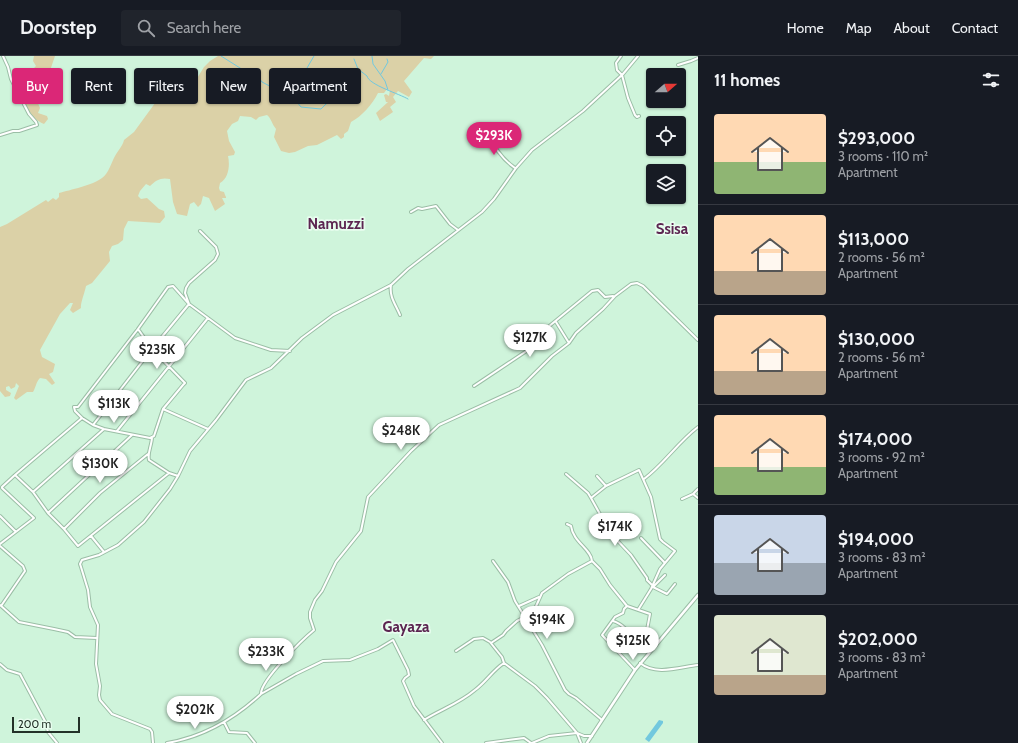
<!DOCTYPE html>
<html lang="en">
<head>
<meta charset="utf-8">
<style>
  body { margin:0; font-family:Cabin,sans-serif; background:#20242c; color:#f1f3f6; height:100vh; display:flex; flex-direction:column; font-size:15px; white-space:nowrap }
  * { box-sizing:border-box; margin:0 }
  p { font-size:13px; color:#9ea1a6 }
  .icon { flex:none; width:22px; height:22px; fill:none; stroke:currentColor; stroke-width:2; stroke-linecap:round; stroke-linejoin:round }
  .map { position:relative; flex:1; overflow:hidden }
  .sheet { display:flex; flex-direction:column; background:#171b24; width:320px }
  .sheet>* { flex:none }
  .guide { position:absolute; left:12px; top:12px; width:380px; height:36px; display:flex; gap:8px }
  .needle { width:26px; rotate:70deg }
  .fabs { position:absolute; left:646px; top:12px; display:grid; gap:8px }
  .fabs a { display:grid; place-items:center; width:40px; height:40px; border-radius:4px; background:#171b24; box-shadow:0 1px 3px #0004; font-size:20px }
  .scale { position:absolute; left:12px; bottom:10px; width:68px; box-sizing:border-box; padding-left:4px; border:2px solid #233128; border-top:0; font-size:11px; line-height:14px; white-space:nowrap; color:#233128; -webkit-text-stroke:3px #e7fdee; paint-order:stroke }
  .price { position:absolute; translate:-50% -34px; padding:0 9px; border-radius:14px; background:#fff; color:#222; font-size:13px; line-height:26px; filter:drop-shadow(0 1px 2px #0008) }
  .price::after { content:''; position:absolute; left:50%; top:24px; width:12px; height:9px; margin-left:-6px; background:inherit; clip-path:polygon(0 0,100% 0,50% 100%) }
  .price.active { background:#db2777; color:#fff }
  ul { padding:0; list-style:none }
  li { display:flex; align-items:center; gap:12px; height:100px; padding:0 16px }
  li+li { border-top:1px solid #363941 }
  li span { display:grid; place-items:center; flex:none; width:112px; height:80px; border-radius:4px; color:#555 }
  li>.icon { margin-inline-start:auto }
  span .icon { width:48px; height:48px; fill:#fffc; stroke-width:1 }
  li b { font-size:17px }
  h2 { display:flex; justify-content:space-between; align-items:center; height:48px; padding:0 16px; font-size:17px }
  .pill { padding:0 14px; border-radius:4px; background:#171b24; box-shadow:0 1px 3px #0004; font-size:14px; line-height:36px }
  .pill.active { background:#db2777; color:#fff }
  header { display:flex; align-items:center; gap:24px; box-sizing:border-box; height:56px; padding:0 20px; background:#171b24; border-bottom:1px solid #363941 }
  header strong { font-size:19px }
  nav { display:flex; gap:22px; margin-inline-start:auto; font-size:14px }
  .search { width:280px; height:36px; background:#20242c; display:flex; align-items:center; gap:10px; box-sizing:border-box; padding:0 14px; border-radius:4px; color:#9ea1a6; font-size:15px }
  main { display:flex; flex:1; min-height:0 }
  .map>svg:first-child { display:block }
  .green { fill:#dbd1a7 }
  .water { fill:#72c8de }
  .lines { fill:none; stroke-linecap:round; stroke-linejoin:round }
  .stream { stroke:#72c8de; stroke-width:1 }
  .street-casing { stroke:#9bbea6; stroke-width:4 }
  .secondary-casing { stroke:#9bbea6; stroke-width:4.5 }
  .street { stroke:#fff; stroke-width:2 }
  .secondary { stroke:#fff; stroke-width:2.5 }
  .labels { text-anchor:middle; stroke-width:3.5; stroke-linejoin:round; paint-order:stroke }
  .quarter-label { font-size:15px; font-weight:bold; fill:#5c2551; stroke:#e7fdee }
</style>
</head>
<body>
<header>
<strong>Doorstep</strong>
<div class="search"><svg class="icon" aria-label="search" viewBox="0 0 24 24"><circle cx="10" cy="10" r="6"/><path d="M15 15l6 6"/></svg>Search here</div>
<nav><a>Home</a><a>Map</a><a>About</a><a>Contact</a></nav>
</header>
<main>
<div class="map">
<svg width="698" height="687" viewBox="0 0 698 687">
  <rect width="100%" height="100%" fill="#cff4db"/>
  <path class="green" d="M34,0H55L41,41L37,45L40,52L38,57L47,60L48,63L44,68C29,62 24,47 18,33L19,28L26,27L24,21L27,18L30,17L35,24L38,19L34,17L33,13L36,10L33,5Z
    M218,0H434L431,3L424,2L404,25L412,36L409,41L398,35L393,41L396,46L390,51L393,56L380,65L376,57L388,46H386L384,39L386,38L389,40L390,34L387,33L384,37H378C372,49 362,60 351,66L348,75L344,78V81L341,83L337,79L317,89L308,90L295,96L289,97L281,95L274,81L276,73C272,68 271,62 267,59L259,61L256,64L251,61L240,60L238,65L232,68L227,75L229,85L235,96L234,99L228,100C230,109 229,122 220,127L219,132L220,135L224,136L225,139L226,141V142H222L225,148L215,155L209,142L203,140L201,148L198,151L194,146L190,148L187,160L177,158L173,146L170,123C161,121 156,124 150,130L146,128L140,135L138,140L141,143L147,142L159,153L164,155L165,161L160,167L128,165L124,173L123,184L118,188L112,190L109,196L110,205L92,227L86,230C85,236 80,248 81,252L73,257L70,254L73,247H70L60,258L40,294L42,301L55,308L53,316L49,318L55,327L52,329L46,323L40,322C36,326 36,331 33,336H27L16,344L14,342L19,330L16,327L15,331L11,333L9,330L6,331V334L11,337L10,340L5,341L0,335V171L7,168L46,144L48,146L53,142L56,144L59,141V137C70,134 93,129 102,122C109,117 111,107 115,100C118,95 123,89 124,84L134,76L158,43L173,35L182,40L188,37L204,11L210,5Z"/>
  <path class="water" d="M659,664L663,665V667L649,686L645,683Z"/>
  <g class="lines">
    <path class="stream" d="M221,0L248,17L259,22L262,26L283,37L288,42L290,41L296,45L301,51L321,53L326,48L329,46L332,47L342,41
      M372,0L373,8L385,25L388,34
      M354,3L358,13L367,20C369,29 400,38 408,43
      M381,18L388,6L387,3
      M298,46L305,37L307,12L314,0"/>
    <defs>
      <path id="street" d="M621,0L616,7L617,14L622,19L628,42L635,59L637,61L639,60
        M678,9L691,5L698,2
        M487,75C492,89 503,104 515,112
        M0,79L13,75H19L37,69L36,66L29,58L11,23L8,11L3,0
        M411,156L418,152L422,153L436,150L450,168L458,174
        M200,175L216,191L218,198L215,204L189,227L186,232L185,237L189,248L235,282L271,294L290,295
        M391,229C389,241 396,249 400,259
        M556,266L569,287
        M474,330L528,294L531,287L542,276L592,235L598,234L605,241L613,240
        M163,353L208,373
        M82,362L75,355L74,351H78L138,273L168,231L173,230L189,248L152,293L93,369L82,362L15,419L33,436L48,457L64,473L78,490L169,417
        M93,369L104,373L150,382L154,380L163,353L183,329L185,327L183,325L152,293L138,273
        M117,375L208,262
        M152,381C152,389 147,397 149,404L169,417L178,420
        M566,418L588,437L591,442L606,430L639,414L651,441L660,483L663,486L675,495L660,513L651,533L638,554
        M597,420L606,430
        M644,423C664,408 678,386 698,371
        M33,436L104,373
        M693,438L698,433
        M591,442L606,469L614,481L631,499L647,522V524L652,529
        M682,443L693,438L698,442
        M48,457L132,379
        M0,460L15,475
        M567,468L571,470C573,486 591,493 592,505L600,513L610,529L627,550L650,558L647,574L649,597
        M64,473L100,437L148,398
        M91,480L104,496
        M641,482L665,507
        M0,488L34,462L2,432V431L15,419
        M0,490L23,510L25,515L1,550
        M493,505L508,526L515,545L542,589L565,634L569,638L576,642L602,664
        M653,531L667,538L675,528
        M653,531L665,519
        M0,549L19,566L54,573L68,576L75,581L97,582
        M519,550L539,541
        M627,550L624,553L623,557L615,561L602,579L635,614
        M613,565C625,568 627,578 637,580
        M491,587L503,579L506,575L517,565L533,557L542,537L568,518L592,505
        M456,595L474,583L483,582L490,586L502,601L504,607L535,630L547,642L577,677L581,687
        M640,607C656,620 680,611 698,609
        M0,608L7,614L20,618L45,665L48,676L57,687
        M261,638L296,618L323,605L350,604L378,593L393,584L408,614L409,619L405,622L403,625L414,650L442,687
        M424,664C440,654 460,647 475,634C486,626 493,614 504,607
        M224,666L229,676L247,677L255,687
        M153,687L152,676L150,673L112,658L100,644L99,639L100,630L96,608L98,569L90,551L88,534L81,511L80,508L82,504L99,499L118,489L144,466L170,433L178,420L190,395L216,364L246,324L271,312L302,282L333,259L391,229L408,213L482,156L494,143L516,112L532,94L583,55L623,18L638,0
        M167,687C203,681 234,663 261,638C260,625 303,583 314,574L310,562V556L315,544L322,535L336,506L361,475L368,441L411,395L439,369L520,332L552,300L569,287L576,277L603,253L615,240L631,228L637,227L643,230L698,284
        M486,687L524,682L531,687
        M532,687L549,680L577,677L584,680H592"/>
      <path id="secondary" d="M587,687L635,614L698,539"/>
    </defs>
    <use href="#street" class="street-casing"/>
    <use href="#secondary" class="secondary-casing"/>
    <use href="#street" class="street"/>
    <use href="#secondary" class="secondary"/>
  </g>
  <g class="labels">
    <g class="quarter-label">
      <text x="336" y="173">Namuzzi</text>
      <text x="672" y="178">Ssisa</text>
      <text x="406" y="576">Gayaza</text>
    </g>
  </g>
</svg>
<div class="fabs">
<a><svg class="needle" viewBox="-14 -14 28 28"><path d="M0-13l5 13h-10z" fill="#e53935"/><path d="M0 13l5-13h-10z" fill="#9ea1a6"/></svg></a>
<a><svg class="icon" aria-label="locate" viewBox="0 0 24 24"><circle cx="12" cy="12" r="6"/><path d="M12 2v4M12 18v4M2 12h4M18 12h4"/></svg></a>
<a><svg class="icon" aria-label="layers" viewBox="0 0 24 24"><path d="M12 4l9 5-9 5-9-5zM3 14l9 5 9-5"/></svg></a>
</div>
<div class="scale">200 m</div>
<b class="price active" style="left:494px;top:100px">$293K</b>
<b class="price" style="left:530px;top:302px">$127K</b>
<b class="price" style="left:157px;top:314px">$235K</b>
<b class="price" style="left:114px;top:368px">$113K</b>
<b class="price" style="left:401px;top:395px">$248K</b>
<b class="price" style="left:100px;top:428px">$130K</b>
<b class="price" style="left:615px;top:491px">$174K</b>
<b class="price" style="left:547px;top:584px">$194K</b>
<b class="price" style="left:633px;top:605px">$125K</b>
<b class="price" style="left:266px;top:616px">$233K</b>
<b class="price" style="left:195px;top:674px">$202K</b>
<div class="guide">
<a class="pill active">Buy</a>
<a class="pill">Rent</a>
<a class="pill">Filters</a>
<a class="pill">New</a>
<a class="pill">Apartment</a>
</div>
</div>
<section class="sheet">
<h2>11 homes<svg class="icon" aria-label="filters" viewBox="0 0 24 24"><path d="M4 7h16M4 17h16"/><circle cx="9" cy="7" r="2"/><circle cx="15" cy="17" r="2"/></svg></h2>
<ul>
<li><span style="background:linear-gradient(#ffd9b3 60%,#8fb573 0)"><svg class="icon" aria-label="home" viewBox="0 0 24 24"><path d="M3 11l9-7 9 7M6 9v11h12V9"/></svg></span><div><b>$293,000</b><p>3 rooms · 110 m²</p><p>Apartment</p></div></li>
<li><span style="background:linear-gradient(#ffd9b3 70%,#b9a48a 0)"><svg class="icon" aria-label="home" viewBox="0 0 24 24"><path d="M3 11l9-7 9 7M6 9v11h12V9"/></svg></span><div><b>$113,000</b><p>2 rooms · 56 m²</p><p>Apartment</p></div></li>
<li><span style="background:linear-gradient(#ffd9b3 70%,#b9a48a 0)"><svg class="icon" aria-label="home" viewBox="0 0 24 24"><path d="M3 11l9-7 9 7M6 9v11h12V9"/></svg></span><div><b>$130,000</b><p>2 rooms · 56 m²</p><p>Apartment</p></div></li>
<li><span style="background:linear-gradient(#ffd9b3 65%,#8fb573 0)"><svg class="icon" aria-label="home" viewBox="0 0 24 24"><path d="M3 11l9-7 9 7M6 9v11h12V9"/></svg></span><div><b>$174,000</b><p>3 rooms · 92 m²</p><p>Apartment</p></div></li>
<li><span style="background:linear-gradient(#c9d6e8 60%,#9aa5b1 0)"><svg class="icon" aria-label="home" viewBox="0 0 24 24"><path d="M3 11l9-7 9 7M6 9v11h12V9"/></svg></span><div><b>$194,000</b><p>3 rooms · 83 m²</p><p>Apartment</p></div></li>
<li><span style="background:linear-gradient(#dfe7d0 75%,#b9a48a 0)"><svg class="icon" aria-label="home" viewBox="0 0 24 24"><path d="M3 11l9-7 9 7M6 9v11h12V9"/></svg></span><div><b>$202,000</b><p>3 rooms · 83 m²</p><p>Apartment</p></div></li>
</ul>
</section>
</main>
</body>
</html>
